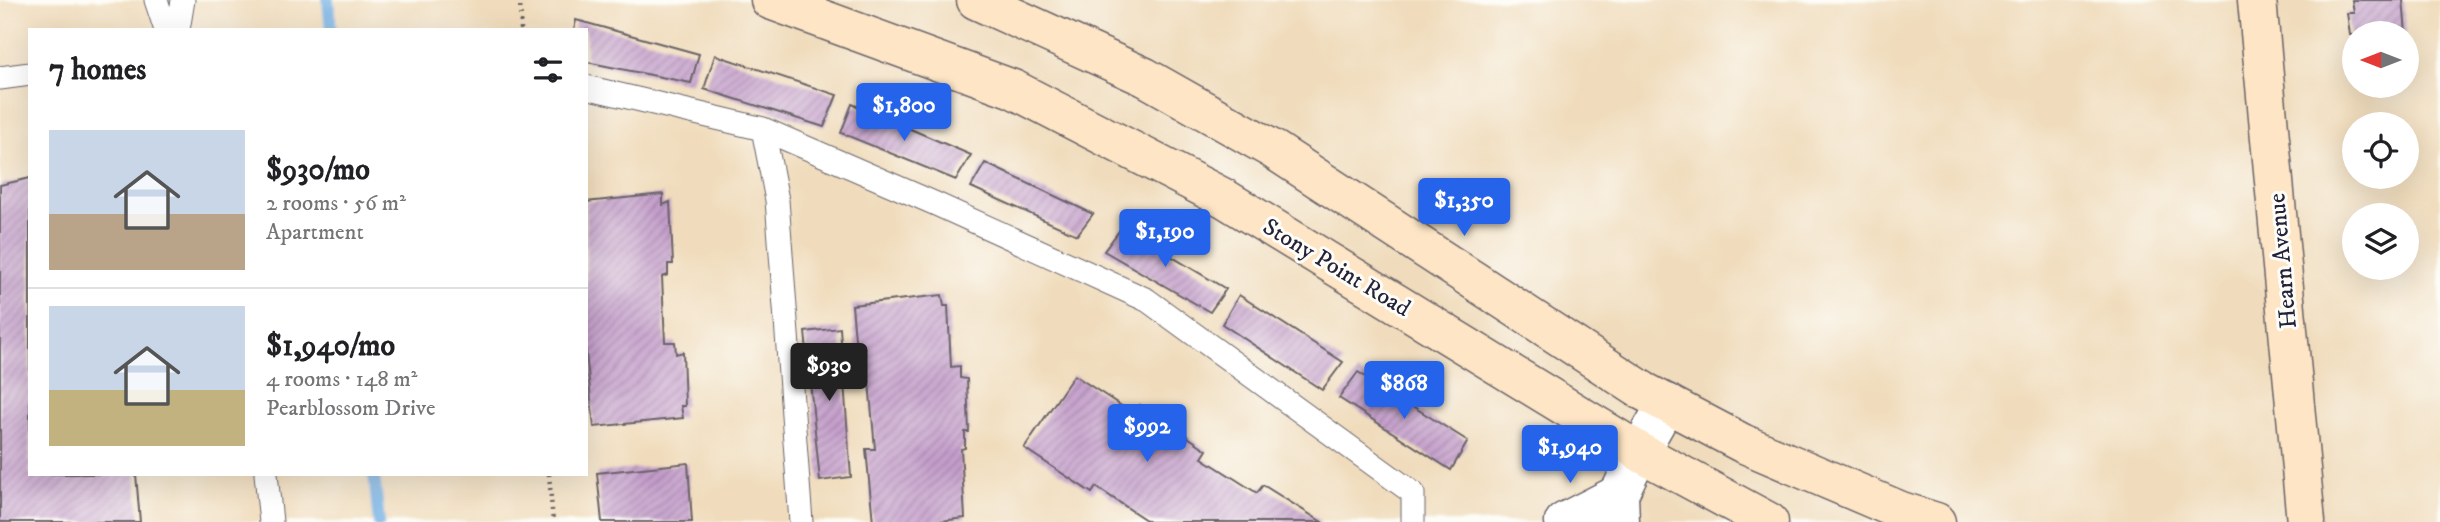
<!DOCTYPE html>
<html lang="en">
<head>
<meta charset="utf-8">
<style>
  body { margin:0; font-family:"IM FELL DW Pica",serif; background:#f2f2f2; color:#202124; height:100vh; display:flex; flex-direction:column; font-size:26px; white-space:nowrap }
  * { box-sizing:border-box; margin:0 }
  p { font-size:23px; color:#757577 }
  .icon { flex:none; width:38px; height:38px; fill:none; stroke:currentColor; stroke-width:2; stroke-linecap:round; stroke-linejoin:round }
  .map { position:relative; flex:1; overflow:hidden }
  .drawer { position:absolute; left:28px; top:28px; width:560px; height:448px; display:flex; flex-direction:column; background:#fff; border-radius:0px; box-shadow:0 7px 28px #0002 }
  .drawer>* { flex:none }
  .needle { width:46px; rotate:270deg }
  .controls { position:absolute; left:2342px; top:21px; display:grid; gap:14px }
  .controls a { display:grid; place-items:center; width:77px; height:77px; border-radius:50%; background:#fff; box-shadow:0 7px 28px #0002; font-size:35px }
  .price { position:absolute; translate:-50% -60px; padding:0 16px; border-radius:7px; background:#2563eb; color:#fff; font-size:23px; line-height:46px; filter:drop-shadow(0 2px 4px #0008) }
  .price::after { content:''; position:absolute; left:50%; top:42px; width:21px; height:16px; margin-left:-10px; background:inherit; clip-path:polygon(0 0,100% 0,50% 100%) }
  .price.active { background:#222; color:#fff }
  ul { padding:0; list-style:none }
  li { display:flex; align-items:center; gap:21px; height:175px; padding:0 21px }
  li+li { border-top:2px solid #e0e0e0 }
  li span { display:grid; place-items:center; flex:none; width:196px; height:140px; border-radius:0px; color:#555 }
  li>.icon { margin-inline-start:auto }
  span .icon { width:84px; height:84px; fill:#fffc; stroke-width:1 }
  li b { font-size:30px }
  h2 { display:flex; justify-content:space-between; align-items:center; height:84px; padding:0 21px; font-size:30px }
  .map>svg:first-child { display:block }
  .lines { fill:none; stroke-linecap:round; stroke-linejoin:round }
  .stream { stroke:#71aee3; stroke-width:12 }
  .building { fill:url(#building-hatch) }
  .service-casing { stroke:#6a6368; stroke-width:25 }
  .minor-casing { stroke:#6a6368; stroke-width:41 }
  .secondary-casing { stroke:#6a6368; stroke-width:41 }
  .path { stroke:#6a6368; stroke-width:4.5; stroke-dasharray:2 5; stroke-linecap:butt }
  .service { stroke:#fff; stroke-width:23 }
  .minor { stroke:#fff; stroke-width:38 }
  .secondary { stroke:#fde5c5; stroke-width:38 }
  .labels { text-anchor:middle; stroke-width:6; stroke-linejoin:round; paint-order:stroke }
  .street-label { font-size:24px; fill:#22223b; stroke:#fdfcf7 }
</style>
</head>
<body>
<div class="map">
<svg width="2440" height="522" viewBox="0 0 2440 522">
  <defs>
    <pattern id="building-hatch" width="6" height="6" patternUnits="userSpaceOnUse" patternTransform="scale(1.75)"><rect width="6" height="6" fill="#c49ecb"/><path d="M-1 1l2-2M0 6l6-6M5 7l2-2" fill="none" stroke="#9f80a6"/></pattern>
  </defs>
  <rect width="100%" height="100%" fill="#fdfcf7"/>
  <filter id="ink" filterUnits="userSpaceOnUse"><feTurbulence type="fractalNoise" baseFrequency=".0143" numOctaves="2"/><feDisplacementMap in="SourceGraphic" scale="14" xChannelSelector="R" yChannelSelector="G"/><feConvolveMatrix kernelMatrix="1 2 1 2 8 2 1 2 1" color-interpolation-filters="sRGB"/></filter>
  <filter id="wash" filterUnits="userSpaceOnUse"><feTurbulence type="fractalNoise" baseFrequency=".00686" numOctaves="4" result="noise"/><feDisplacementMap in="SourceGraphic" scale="28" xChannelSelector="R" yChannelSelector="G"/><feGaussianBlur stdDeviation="1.57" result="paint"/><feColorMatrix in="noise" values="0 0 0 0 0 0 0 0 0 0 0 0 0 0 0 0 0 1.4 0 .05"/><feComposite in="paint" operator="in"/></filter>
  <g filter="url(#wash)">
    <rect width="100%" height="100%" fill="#f0dcbc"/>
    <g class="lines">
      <path class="stream" d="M328,0L331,30
        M374,474L379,522"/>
    </g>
    <g id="blocks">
      <path class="building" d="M2352,0H2403L2406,33L2350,35L2347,13H2354Z
        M576,20L699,54L691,83L586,62V30H574Z
        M715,55L837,95L824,127L704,89Z
        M852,104L971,155L956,180L841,133Z
        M985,163L1093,214L1077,235L971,187Z
        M30,178V474H136L140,522H0V185Z
        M663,194V205L670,202L673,264H668V275L662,277L665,342H675L676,354L683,352L685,406H681L683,418L594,427L586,353V202Z
        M1122,227L1226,289L1210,312L1104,251Z
        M942,295L944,306H948L951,367L960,366V378L967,379L969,432H965V448L961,449L965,518L932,522H873L866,449H875L869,382L859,384L852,305Z
        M1239,295L1343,362L1322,390L1222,324Z
        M840,328L851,477L820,481L805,332Z
        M1358,372L1468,441L1451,470L1339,398Z
        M1074,375L1134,414L1140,405L1207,450L1202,458L1257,493L1263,485L1322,522H1149L1096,487L1092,493L1024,448Z
        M688,463L692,522H602L597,473Z"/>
    </g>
  </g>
  <g filter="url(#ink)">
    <use href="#blocks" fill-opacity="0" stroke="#6a6368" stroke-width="2"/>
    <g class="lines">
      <defs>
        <path id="service" d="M156,0L166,30
          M178,30L183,0
          M0,78L30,74
          M586,87L763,129L936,204L1147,300L1413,493V522
          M763,129L777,200L801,522
          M266,474L271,522"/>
        <path id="minor" d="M1564,522L1619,494
          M1620,522L1619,494L1639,452L1667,403"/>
        <path id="secondary" d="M770,0L1013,89L1224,198L1643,454L1769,522
          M976,0L1145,77L1274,150L1643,391L1742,443L1901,511L1936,522
          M2257,0L2306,522"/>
      </defs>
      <use href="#service" class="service-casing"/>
      <use href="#minor" class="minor-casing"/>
      <use href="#secondary" class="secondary-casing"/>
      <path class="path" d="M520,0L521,30
        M549,474L553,522"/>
      <use href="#service" class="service"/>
      <use href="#minor" class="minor"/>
      <use href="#secondary" class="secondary"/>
    </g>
  </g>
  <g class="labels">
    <g class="street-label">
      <text transform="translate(2282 261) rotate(-95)" y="8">Hearn Avenue</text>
      <text transform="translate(1337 267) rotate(31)" y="8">Stony Point Road</text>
    </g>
  </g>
</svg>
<div class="controls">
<a><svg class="needle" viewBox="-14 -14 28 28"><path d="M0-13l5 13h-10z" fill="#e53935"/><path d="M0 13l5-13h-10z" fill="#757577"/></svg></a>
<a><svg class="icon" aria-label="locate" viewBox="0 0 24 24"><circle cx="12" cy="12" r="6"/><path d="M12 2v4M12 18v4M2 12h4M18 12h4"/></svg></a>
<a><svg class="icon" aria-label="layers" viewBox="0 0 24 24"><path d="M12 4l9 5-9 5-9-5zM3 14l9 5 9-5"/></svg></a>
</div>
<b class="price" style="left:904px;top:143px">$1,800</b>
<b class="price" style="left:1464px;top:238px">$1,350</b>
<b class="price" style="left:1165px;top:269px">$1,190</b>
<b class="price active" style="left:829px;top:403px">$930</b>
<b class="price" style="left:1404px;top:421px">$868</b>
<b class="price" style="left:1147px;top:464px">$992</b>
<b class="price" style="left:1570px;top:485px">$1,940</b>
<section class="drawer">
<h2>7 homes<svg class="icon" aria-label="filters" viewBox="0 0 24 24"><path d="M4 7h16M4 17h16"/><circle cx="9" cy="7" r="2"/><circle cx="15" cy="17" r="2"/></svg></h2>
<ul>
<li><span style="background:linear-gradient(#c9d6e8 60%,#b9a48a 0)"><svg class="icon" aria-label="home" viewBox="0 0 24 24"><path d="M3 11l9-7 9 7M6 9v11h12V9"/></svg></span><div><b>$930/mo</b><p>2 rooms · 56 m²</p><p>Apartment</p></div></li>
<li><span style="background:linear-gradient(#c9d6e8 60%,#c2b280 0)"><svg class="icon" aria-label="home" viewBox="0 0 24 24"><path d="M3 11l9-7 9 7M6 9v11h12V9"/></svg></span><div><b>$1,940/mo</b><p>4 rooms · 148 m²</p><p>Pearblossom Drive</p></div></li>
</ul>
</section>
</div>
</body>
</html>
